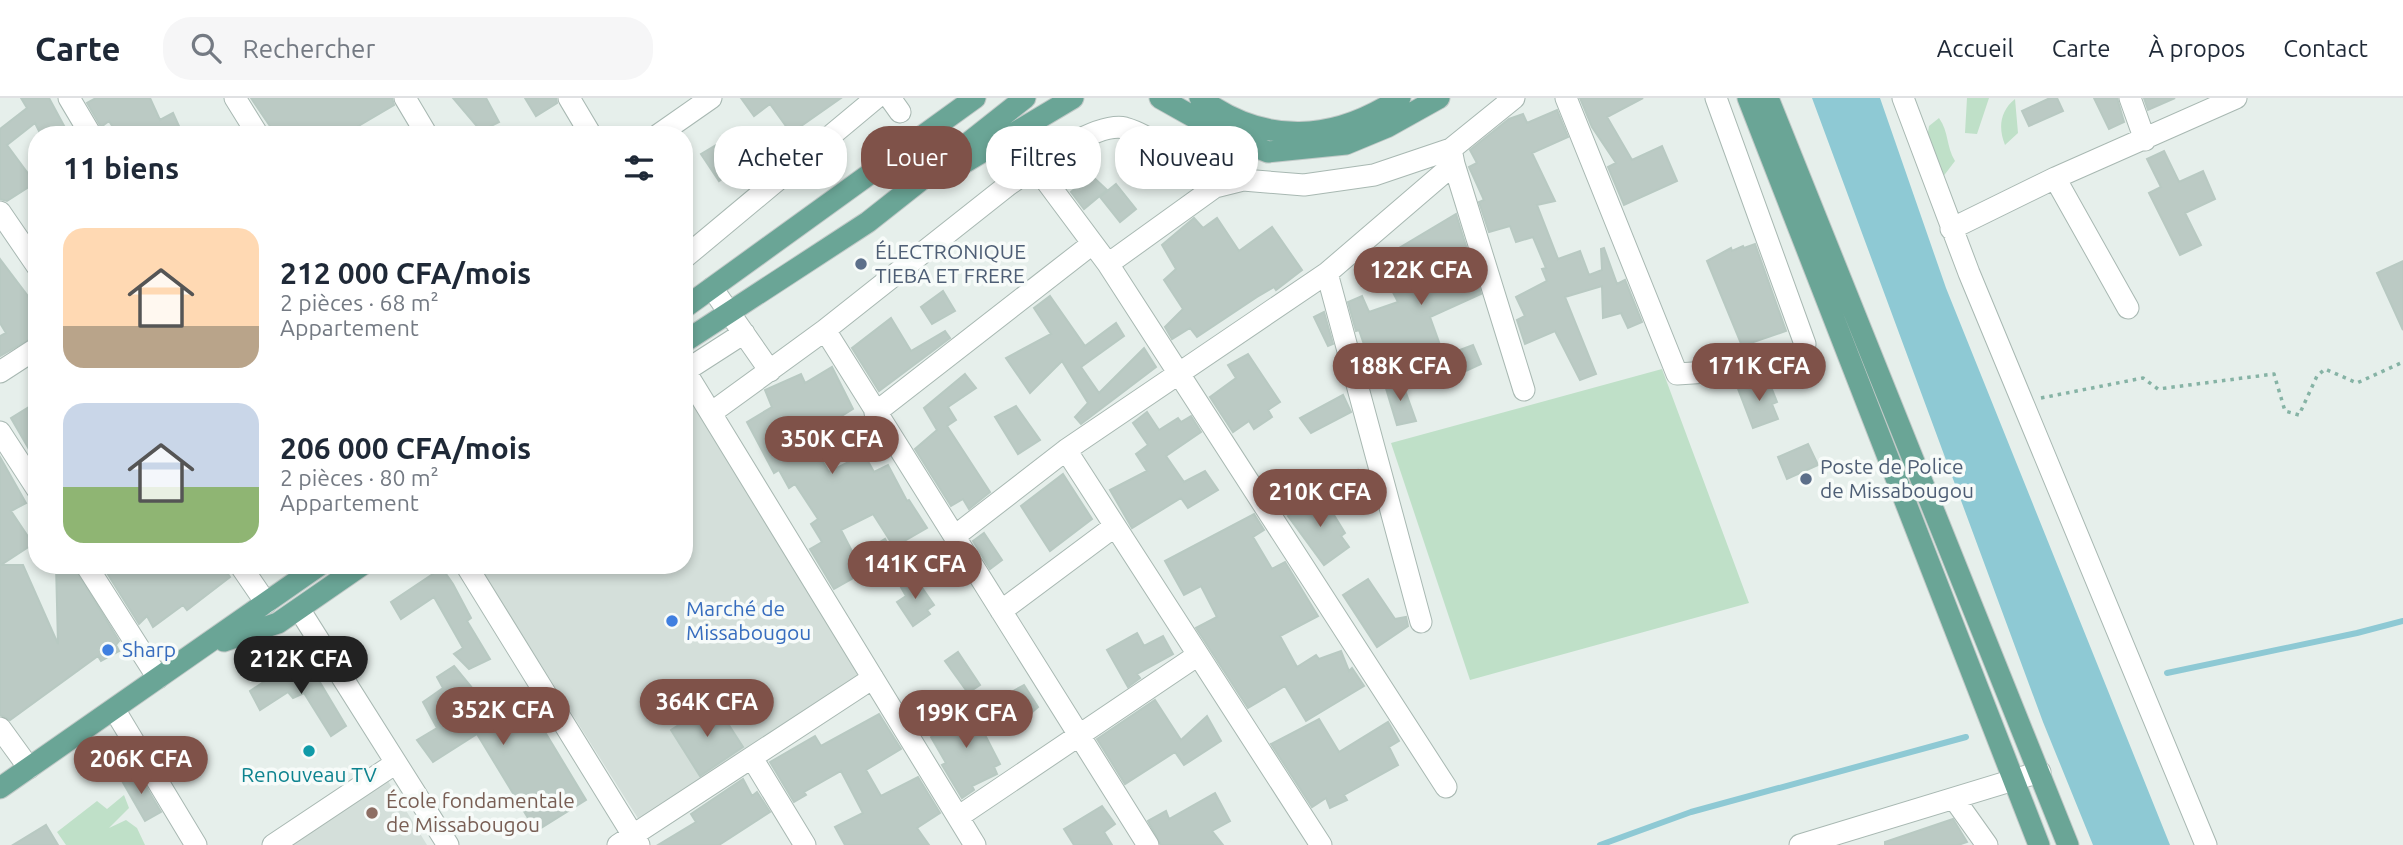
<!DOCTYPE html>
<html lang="fr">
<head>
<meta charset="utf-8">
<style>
  body { margin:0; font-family:Ubuntu,sans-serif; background:#f6f6f7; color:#1f2937; height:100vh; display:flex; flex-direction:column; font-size:26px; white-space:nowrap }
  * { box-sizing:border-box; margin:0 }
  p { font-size:23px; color:#747a83 }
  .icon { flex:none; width:38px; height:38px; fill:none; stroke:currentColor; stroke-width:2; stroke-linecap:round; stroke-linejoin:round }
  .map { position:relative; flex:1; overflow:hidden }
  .side { position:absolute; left:28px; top:28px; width:665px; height:448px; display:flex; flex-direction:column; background:#fff; border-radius:28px; box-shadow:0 4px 10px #0003 }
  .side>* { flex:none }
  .hud { position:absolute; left:714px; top:28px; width:665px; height:63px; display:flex; gap:14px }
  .price { position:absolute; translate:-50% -60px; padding:0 16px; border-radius:24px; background:#7f5249; color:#fff; font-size:23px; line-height:46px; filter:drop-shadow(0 2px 4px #0008) }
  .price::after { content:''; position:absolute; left:50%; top:42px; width:21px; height:16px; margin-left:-10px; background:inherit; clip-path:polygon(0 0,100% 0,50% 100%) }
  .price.selected { background:#222; color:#fff }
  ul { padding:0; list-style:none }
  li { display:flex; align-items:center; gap:21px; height:175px; padding:0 35px }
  li span { display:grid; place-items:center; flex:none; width:196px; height:140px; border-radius:21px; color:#555 }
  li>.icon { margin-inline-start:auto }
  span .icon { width:84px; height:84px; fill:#fffc; stroke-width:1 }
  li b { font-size:30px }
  h2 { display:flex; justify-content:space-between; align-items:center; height:84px; padding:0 35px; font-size:30px }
  .tag { padding:0 24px; border-radius:28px; background:#fff; box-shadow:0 4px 10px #0003; font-size:24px; line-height:63px }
  .tag.selected { background:#7f5249; color:#fff }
  header { display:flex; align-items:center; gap:42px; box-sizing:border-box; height:98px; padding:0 35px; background:#fff; border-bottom:2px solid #e0e1e3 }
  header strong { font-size:33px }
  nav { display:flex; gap:38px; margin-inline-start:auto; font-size:24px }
  .search { width:490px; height:63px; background:#f6f6f7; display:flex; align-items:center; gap:18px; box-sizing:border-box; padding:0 24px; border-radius:28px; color:#747a83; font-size:26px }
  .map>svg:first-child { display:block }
  .built { fill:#d4dfda }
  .green { fill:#bfe0c8 }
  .water { fill:#8ec9d4 }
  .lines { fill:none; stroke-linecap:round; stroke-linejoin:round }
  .stream { stroke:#8ec9d4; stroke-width:6 }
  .building { fill:#bbcac4; stroke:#b8c9c2; stroke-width:2 }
  .minor-casing { stroke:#a8b8b2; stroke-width:23 }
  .major-casing { stroke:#c2cac8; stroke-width:23 }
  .path { stroke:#86b3a5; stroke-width:3.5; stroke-dasharray:3.5 5; stroke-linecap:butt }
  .minor { stroke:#fff; stroke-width:21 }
  .major { stroke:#6aa596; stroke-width:21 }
  .service-dot { fill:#5c6f8a; stroke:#f7fbf9; stroke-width:2.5 }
  .shop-dot { fill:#3f7fe0; stroke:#f7fbf9; stroke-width:2.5 }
  .culture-dot { fill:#0f9aa8; stroke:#f7fbf9; stroke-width:2.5 }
  .education-dot { fill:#8d6e63; stroke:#f7fbf9; stroke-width:2.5 }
  .labels { text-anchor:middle; stroke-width:7; stroke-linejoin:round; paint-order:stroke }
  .service-label { font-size:21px; fill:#4e5e75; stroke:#f7fbf9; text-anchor:start }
  .shop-label { font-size:21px; fill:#366cbe; stroke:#f7fbf9; text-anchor:start }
  .culture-label { font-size:21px; fill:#0d838f; stroke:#f7fbf9 }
  .education-label { font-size:21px; fill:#785e54; stroke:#f7fbf9; text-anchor:start }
</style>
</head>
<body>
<header>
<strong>Carte</strong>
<div class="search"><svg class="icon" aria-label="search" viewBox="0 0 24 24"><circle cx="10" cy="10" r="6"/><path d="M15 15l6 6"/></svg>Rechercher</div>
<nav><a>Accueil</a><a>Carte</a><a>À propos</a><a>Contact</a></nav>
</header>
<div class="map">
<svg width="2403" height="747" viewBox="0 0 2403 747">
  <rect width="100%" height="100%" fill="#e6efeb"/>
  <path class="built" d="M684,291L866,579L639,722L478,467H684Z
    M388,683L427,747H283Z"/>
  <path class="green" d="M1967,0H1989L1977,36L1965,35Z
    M2015,1L2018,35L2005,47C1998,30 2000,13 2015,1Z
    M1939,20C1949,34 1946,48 1955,63L1939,84L1927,41L1929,28Z
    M1662,271L1749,505L1470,582L1391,345Z
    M124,697L129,710L109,730L126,722L137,730L145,747H66L57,734L97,703L107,711Z"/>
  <path class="water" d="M1812,0H1880L1946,190L2170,747H2093L2043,624Z"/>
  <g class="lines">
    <path class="stream" d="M2167,575L2357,535L2403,523
      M1600,747L1691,714L1966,639"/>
  </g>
  <path class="building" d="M21,0H49L69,37H41L35,25L7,47L35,85L7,103L0,101V31L27,10Z
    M96,0H150L160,22L173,15L183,37H118L109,23L101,29L87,5Z
    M251,0H392L394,7L343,37H276Z
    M453,0H486L499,24L481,33Z
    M525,0H556L557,5L536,18Z
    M741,0H841L791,35L770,6L754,18Z
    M1580,0H1643L1607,19L1632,62L1662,48L1677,83L1624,107L1608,69L1616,65L1592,29Z
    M2050,0H2057L2063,13L2029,28L2022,13Z
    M2094,0H2117L2124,24L2109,31Z
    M2144,0H2175L2148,12Z
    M1557,12L1568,39L1532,55L1555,103L1537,107L1558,161L1580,153L1589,177L1602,172L1601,151L1604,150L1617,186L1625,182L1642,224L1628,230L1621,215L1603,220L1602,188L1565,199L1596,276L1580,282L1555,233L1525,246L1517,222L1525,218L1516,199L1547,183L1542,171L1546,170L1533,139L1516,144L1510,128L1489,134L1479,104L1484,102L1469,69L1477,65L1470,52L1509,21L1523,16L1527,25Z
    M716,47L733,73L719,83L701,56Z
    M2164,53L2179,84L2203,73L2215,101L2185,115L2201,147L2180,157L2149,95L2161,89L2147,61Z
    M1091,77L1107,92L1084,111L1071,94Z
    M1116,86L1136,111L1120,124L1100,99Z
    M1456,116L1481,196L1430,219L1444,258L1473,247L1481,266L1435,287L1430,267L1387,284L1376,258L1369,261L1359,232L1356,233L1348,204L1362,198L1369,214L1398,204L1385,179L1410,166L1399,150Z
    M1194,120L1203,130L1217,120L1239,153L1272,129L1302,172L1276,192L1274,189L1257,199L1197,239L1190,230L1172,241L1165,229L1183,211L1164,182L1176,171L1162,147Z
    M1755,146L1786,233L1742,248L1707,163L1731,150L1732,153L1743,148L1744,150Z
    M0,161L37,210V237L0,258V238L6,235L0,225Z
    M2403,163V232L2377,175Z
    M943,193L955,213L932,226L921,209Z
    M1050,198L1085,248L1116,225L1124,238L1081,269L1099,295L1144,250L1156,269L1081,326L1075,319L1088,305L1062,263L1030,295L1006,260L1051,236L1034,210Z
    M1324,214L1333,246L1328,248L1314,219Z
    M891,220L911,253L945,233L950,240L879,293L852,250Z
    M1248,256L1280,304L1268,312L1272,319L1254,331L1249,323L1233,334L1210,299L1236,280L1228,267Z
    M832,269L853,311L808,339L829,374L864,356L874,374L888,367L907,403L909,402L927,430L894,449L873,416L841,432L855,459L885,441L894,457L834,491L810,451L822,444L811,426L818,421L795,386L789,390L779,372L774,375L747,324L772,309L765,292L801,276L805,285Z
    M965,276L976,290L948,309L956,322L947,328L990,394L969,411L963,401L951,408L915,351L937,332L924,310Z
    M1401,281L1416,323L1397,327L1385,287Z
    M1764,284L1767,290L1771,289L1777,304L1772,306L1778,321L1753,330L1737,288Z
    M1343,297L1351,314L1311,335L1300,320Z
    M37,304V365L11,320Z
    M1016,308L1040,342L1018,356L995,319Z
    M1147,314L1159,332L1178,320L1181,324L1191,318L1201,334L1166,358L1184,384L1205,373L1218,392L1188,410L1181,400L1132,430L1110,392L1147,373L1136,356L1148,347L1133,325Z
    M1808,346L1818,367L1787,381L1778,359Z
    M0,359L26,405L11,413L33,446L1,467H23L58,546L56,467H73L119,543L116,547L119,553L101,563L98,558L10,622L0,617Z
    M1358,372L1371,389L1358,398L1346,381Z
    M1063,376L1092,421L1050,453L1021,408Z
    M1321,396L1345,435L1341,438L1349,449L1324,467L1288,418Z
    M1254,416L1264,432L1253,439L1272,471L1285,464L1318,518L1280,538L1297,569L1316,557L1319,561L1341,553L1349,573L1352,570L1364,588L1306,623L1285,588L1248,610L1196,530L1217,519L1201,488L1184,497L1165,463Z
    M984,435L1002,462L990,471L973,443Z
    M102,467H222L230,479L187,512L183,507L153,529L147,518L139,526Z
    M442,470L453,486L471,520L467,523L490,561L469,571L454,556L463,550L434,499L401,521L391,504Z
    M914,478L934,507L927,512L930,516L913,528L897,504L906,498L899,486Z
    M1368,481L1395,521L1406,519L1408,528L1377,549L1343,497Z
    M1137,535L1144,548L1163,538L1173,556L1137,576L1140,580L1128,589L1107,552Z
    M958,554L980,587L968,595L945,563Z
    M309,566L346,628L331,638L304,595L293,600L288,594L260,612L250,593L277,575L282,583Z
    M454,568L491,613L516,595L538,631L542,629L586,702L536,733L477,636L433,664L417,642L437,630L423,604L443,590L437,579Z
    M1024,587L1038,609L1022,623L1006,597Z
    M965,598L1000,666L994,669L997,676L972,688L974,692L962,700L942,667L946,665L931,639L961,622L952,605Z
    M1155,602L1181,642L1207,618L1221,643L1184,667L1175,654L1125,686L1097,641Z
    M714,604L743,649L700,678L671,632Z
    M879,616L901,651L866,672L881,698L918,679L940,715L917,730L929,747H845L835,729L863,715L841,673L804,694L806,697L794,704L770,664L815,638L821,648Z
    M1319,621L1339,654L1388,624L1399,643L1389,649L1398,667L1344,697L1347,702L1330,710L1326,700L1312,709L1271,646Z
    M136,672L161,714L145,723L121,681Z
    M743,681L752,698L757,694L770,714L719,747H658L696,724L691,716Z
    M1215,695L1230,723L1212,733L1223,747H1161L1148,723L1166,713L1169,721Z
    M1102,708L1115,726L1104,734L1112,747H1074L1064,731Z
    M1953,721L1967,744L1958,747H1885V744Z
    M46,727L58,747H13Z"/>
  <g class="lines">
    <defs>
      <path id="minor" d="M69,0L91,37
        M235,0L258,37
        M405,0L427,37
        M569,0L591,37
        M890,0L900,14
        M1566,0L1677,276L1788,269L1801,262L1805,246L1716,0
        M1903,0L1969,175L2206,747
        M2130,0L2145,42
        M658,37L711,0
        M1454,66L1524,292
        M1035,68L1108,166L1446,689
        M2055,80L2128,210
        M0,114L37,168
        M1951,131L2055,80L2236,0
        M684,160L876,0
        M1108,166L1215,89
        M1327,175L1421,524
        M712,190L770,273
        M825,232L1148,747
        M744,235L685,273L975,747
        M0,274L37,250
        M711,315L825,232L1007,88C1031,71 1095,23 1125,30C1154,38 1192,70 1215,89L1243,82L1304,87L1374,77L1451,51
        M875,315L1092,146
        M0,334L37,391
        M1066,352L1321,747
        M955,438L1066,352L1327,175L1454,66L1451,51L1514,0
        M86,467L158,580
        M240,467L266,505
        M466,467L639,747
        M299,511L448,747
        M1001,513L1115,428
        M114,611L196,747
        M0,630L29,670
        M752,660L805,747
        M1955,702L1987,747
        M958,719L1198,557
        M273,747L396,665
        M618,747L873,580
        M1800,747L2040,674"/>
      <path id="major" d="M1160,0L1224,36L1268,54L1346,46L1387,29L1439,0
        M1200,0C1265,48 1334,44 1400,0
        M1748,0L2039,747
        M1768,0L2068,747
        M952,72L1073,0
        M684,210L975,0
        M684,244L868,124L1025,0
        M224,543L278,525L362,467
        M0,690L320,467"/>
    </defs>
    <use href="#minor" class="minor-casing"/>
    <use href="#major" class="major-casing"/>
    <path class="path" d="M2041,300L2143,280L2158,291L2274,276L2285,313L2299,317L2317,278L2325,271L2357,285L2403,264"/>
    <use href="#minor" class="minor"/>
    <use href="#major" class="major"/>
  </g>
  <g class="service-dot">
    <circle cx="861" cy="166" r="7"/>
    <circle cx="1806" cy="381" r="7"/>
  </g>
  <g class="shop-dot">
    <circle cx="672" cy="523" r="7"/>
    <circle cx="108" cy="552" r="7"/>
  </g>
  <circle class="culture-dot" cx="309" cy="653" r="7"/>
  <circle class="education-dot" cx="372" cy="715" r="7"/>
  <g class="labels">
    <g class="service-label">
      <text x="875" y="161">ÉLECTRONIQUE<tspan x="875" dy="24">TIEBA ET FRERE</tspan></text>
      <text x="1820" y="376">Poste de Police<tspan x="1820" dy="24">de Missabougou</tspan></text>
    </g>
    <g class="shop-label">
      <text x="686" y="518">Marché de<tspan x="686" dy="24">Missabougou</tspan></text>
      <text x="122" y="559">Sharp</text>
    </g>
    <g class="culture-label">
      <text x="309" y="684">Renouveau TV</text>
    </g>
    <g class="education-label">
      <text x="386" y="710">École fondamentale<tspan x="386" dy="24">de Missabougou</tspan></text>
    </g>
  </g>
</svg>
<b class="price" style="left:1421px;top:209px">122K CFA</b>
<b class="price" style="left:1400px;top:305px">188K CFA</b>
<b class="price" style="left:1759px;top:305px">171K CFA</b>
<b class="price" style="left:832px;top:378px">350K CFA</b>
<b class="price" style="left:1320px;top:431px">210K CFA</b>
<b class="price" style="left:915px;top:503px">141K CFA</b>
<b class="price selected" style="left:301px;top:598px">212K CFA</b>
<b class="price" style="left:707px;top:641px">364K CFA</b>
<b class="price" style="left:503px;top:649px">352K CFA</b>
<b class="price" style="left:966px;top:652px">199K CFA</b>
<b class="price" style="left:141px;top:698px">206K CFA</b>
<div class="hud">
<a class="tag">Acheter</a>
<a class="tag selected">Louer</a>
<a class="tag">Filtres</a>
<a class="tag">Nouveau</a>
</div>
<section class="side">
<h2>11 biens<svg class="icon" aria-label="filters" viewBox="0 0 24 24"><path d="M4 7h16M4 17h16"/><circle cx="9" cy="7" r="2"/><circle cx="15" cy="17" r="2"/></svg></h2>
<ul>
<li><span style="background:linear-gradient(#ffd9b3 70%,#b9a48a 0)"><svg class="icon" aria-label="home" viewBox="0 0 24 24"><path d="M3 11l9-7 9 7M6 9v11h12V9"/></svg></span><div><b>212 000 CFA/mois</b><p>2 pièces · 68 m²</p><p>Appartement</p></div></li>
<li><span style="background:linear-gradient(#c9d6e8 60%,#8fb573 0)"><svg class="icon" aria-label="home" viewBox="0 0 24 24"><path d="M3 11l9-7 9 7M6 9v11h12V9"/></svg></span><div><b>206 000 CFA/mois</b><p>2 pièces · 80 m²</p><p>Appartement</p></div></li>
</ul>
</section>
</div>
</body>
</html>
